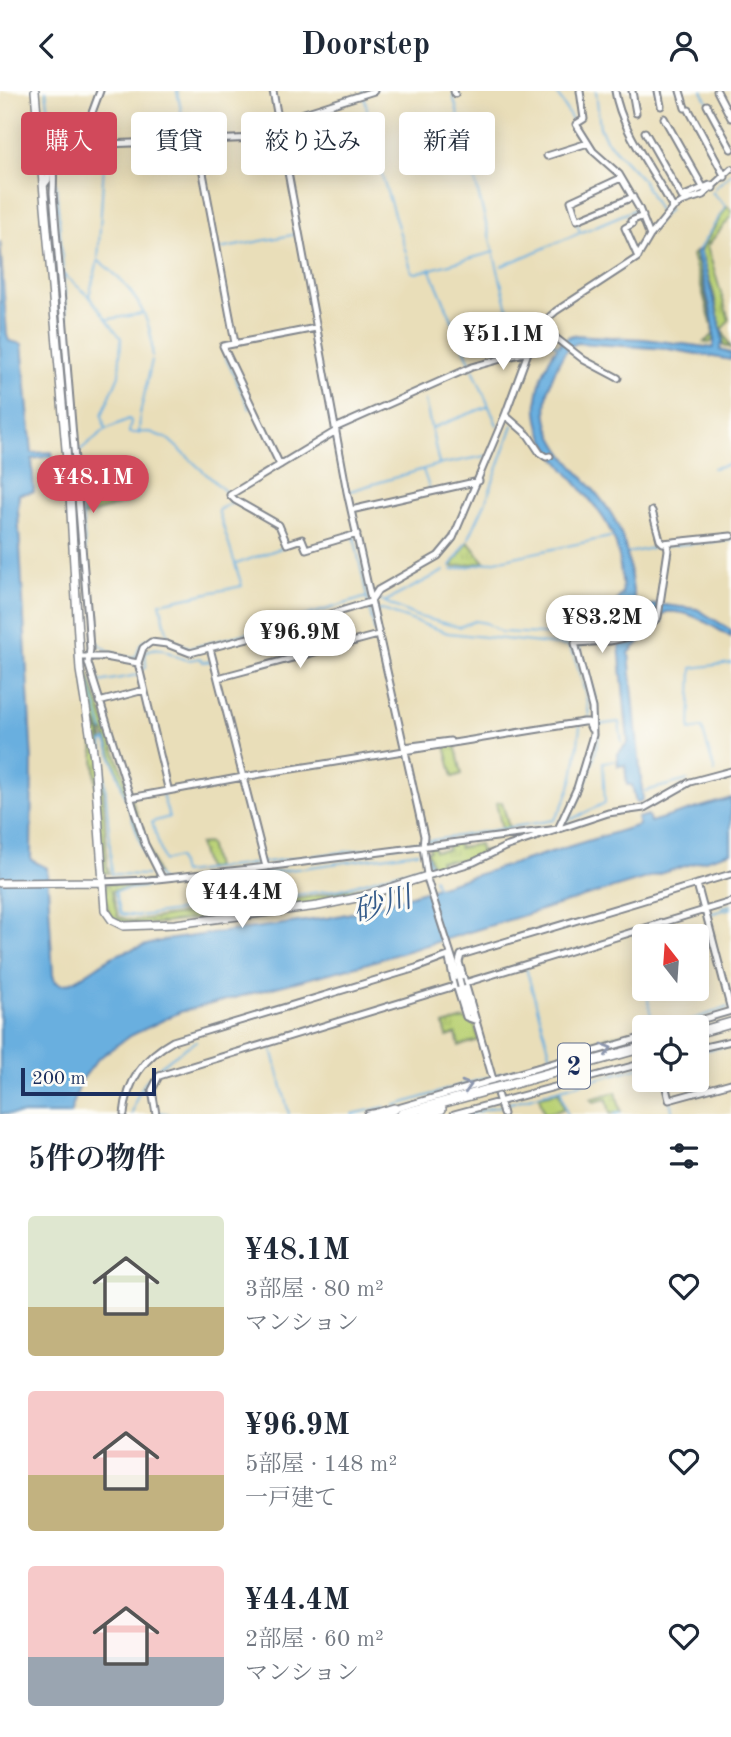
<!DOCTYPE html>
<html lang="ja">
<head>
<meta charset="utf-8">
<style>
  body { margin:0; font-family:"Old Standard TT","Noto Serif JP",serif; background:#f6f6f7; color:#1f2937; height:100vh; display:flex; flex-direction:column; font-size:26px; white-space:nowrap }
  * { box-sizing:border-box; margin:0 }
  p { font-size:23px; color:#747a83 }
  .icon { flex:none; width:38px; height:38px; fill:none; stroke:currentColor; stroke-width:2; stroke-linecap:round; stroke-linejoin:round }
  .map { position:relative; height:1023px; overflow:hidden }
  .panel { display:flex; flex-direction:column; background:#fff; flex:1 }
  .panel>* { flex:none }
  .hud { position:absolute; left:21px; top:21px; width:690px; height:63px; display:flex; gap:14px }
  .needle { width:46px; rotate:343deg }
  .buttons { position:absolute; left:632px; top:833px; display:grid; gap:14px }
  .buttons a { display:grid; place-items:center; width:77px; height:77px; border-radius:7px; background:#fff; box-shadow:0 4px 18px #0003; font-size:35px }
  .scale { position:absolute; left:21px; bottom:18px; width:135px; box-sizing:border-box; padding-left:7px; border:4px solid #1b2f5e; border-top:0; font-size:19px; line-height:24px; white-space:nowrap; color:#1b2f5e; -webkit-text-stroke:5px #fdfcf7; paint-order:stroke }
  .price { position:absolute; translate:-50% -60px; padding:0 16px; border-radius:24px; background:#fff; color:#222; font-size:23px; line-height:46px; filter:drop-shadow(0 2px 4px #0008) }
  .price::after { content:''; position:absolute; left:50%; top:42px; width:21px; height:16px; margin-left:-10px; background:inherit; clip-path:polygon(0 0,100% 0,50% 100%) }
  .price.current { background:#d1495b; color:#fff }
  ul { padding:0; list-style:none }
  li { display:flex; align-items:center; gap:21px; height:175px; padding:0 28px }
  li span { display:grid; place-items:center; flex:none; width:196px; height:140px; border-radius:7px; color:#555 }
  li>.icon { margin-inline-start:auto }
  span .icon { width:84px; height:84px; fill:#fffc; stroke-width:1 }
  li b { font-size:30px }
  h2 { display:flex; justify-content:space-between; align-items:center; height:84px; padding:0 28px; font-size:30px }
  .tag { padding:0 24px; border-radius:7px; background:#fff; box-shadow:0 4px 18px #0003; font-size:24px; line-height:63px }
  .tag.current { background:#d1495b; color:#fff }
  header { display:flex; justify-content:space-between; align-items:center; height:91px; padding:0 28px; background:#fff; font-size:32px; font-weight:700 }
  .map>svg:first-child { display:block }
  .grass { fill:url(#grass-tufts); stroke:#6a806a; stroke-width:2 }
  .water { fill:#69afdf; stroke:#426f9e; stroke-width:2 }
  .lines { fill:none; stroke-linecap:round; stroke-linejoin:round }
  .stream { stroke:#69afdf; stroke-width:2 }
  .minor-casing { stroke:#82868c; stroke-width:9 }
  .tertiary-casing { stroke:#82868c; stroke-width:10 }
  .trunk-casing { stroke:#82868c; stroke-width:12 }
  .minor { stroke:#fff; stroke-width:5 }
  .tertiary { stroke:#fff; stroke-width:7 }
  .trunk { stroke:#fff; stroke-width:9 }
  .minor-bridge-casing { stroke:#82868c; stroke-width:9; stroke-linecap:butt }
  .trunk-bridge-casing { stroke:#82868c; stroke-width:12; stroke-linecap:butt }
  .minor-bridge { stroke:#fff; stroke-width:5 }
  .trunk-bridge { stroke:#fff; stroke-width:9 }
  .oneway { stroke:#8d97ae }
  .labels { text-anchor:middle; stroke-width:6; stroke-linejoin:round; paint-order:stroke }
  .shield { fill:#fdfcf7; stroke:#5f6c8c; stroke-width:2 }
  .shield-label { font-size:26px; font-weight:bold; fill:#1b2f5e }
  .water-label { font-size:30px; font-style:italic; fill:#365c8b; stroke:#fdfcf7 }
</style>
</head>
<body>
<header><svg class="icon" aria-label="back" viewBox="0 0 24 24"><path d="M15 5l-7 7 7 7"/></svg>Doorstep<svg class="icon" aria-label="person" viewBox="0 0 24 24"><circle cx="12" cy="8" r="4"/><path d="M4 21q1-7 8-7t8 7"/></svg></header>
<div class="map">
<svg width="731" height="1023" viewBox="0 0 731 1023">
  <defs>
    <pattern id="grass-tufts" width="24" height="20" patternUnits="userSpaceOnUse" patternTransform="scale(1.75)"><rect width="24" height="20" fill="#bad175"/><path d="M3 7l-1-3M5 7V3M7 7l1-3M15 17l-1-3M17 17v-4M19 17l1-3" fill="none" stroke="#9fb468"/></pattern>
  </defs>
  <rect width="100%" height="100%" fill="#fdfcf7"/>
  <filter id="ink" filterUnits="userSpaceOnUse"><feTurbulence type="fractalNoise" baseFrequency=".0143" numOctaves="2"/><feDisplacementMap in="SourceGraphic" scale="14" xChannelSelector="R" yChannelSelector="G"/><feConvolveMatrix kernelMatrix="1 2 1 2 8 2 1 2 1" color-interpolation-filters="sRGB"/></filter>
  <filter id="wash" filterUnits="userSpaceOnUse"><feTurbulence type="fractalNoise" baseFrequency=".00686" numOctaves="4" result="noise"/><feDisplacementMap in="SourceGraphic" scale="28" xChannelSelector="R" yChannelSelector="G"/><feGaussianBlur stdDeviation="1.57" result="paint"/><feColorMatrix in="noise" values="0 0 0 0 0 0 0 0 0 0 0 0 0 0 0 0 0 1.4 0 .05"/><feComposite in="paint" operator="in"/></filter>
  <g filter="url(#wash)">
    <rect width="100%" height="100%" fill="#e9deb9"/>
    <path class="grass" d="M727,115L731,119V126L707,155L729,229L722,239L731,257L724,254L714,203L700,161Z
      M695,161L713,236L714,247L710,252L704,251L713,244L712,235L692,164Z
      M128,398L131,410L84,425L82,411Z
      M468,451L485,471L453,476L452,475Z
      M86,579L88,581L158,784L147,768L104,640L102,643L104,650H101V641L89,617L84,580Z
      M91,628L100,642L107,776L109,782H103Z
      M455,653L462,683L453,686L445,655Z
      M502,711L509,737L502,738L496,712Z
      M209,752L215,777L206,778L199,753Z
      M458,752L459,757L479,753L480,760L488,759L467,769L440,770V774L433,776L427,760H430L429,755H434L435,760L447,759L448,753Z
      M156,790L112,800L118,826L133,830L197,821L198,828C179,830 125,840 112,825C105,817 106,803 105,793Z
      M401,790L330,810L286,816L285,810C325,804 360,796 401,790Z
      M259,813V820L200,827L199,821L240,815L241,817Z
      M464,928L475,935L479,949L459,955L456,943L447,946L444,934Z
      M636,939L637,944L571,963L567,951L573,949L575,954Z
      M559,1001L564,1018L544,1023L539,1005Z
      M616,1001L621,1021L610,1023L607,1008L594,1011L590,1008Z"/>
    <path class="water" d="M0,150L7,244L9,250L22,253L32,362L52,361L53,365L32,368L34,401L19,403L18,419L32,671L31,769L47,777L53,884C54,889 57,894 64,893C75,893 100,872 112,866C129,858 147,854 165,849L327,827L356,821L639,734L637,727L648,724L650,731L731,707V761L368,872L180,921L128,946L98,968L81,990L70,1023H0Z
      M700,158L719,228L723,249L720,259L731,262V269L668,258L578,252C566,255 560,269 555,280C523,350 586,376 615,429C630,457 630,488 636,518L656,513L697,518L731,539V546C709,534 692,519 666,521L662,525L654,518C639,525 644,540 622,544L618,543L616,511C617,508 620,506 622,503C624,496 621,483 620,476C617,396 504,367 546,276C551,264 560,248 573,244L645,248L713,257C719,236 701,183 696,161Z
      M662,529V531C651,540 639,551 629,562L643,709L636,712L632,694H627L625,674L618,675L617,664L628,651L619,554L622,550C643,551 645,541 662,529Z"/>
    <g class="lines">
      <path class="stream" d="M46,0L49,21
        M177,0L187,47
        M363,0L383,88L412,181L416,182L494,161
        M556,0L574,33
        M596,0L600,37L607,50L642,88L662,125L669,118
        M702,0L708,11
        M453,4L509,222L559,256
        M56,92L88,494
        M715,97L731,82
        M576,130L580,141
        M655,134L662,125
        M220,158L297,143
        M699,158L726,115L712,101
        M99,170C129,192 155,227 152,265
        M502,175L636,118
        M430,178L471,273
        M304,180L310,216
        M64,184L89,205L121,247L119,284L102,324L105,337
        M89,205L98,170L105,55
        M109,228L142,223
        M224,263L250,318
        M473,278L497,334
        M425,309L439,373
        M432,337L489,315
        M139,343L140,323L152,269
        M79,360L106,338L129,328L131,330L129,342L150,341L168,348L228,403
        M713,377L731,373
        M423,379L430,399
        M350,400L437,374L486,365
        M233,411L218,419L242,495L160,512L169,549L191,557L266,537L367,506L354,445
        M469,447L486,410L513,334
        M628,462L662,455L731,449
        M236,473L287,455
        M451,475L467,451
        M452,479L615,445
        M367,506L375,542
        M374,506L416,525L459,536L475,530L486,532L501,541L605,546L612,519
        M386,510L444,480
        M376,520L383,519L448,542L568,555C578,569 589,612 589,629
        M377,547L387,593
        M93,549C107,558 119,570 137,565C139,548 149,545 165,548
        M93,568L99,591L138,584
        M140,579L146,577L145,561C161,552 168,563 183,568C189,570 194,568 200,567L203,571L212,570
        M88,589L103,640
        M597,634L619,631L622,651
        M106,649L146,768L163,792L189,793L418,761
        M105,650L102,651L112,783L147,784
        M715,681L702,637L690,639L692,577L731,572
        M645,700L688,689
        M162,703L169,726L152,731L164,770L178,766L182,782L421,751
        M572,728L605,712L603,671L613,670
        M566,732C580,708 597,668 599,640C600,613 587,582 579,556L583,553
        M428,750L554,729C575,698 576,671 580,635
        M427,765L430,775
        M434,787L437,796
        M162,793L115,800L121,823L139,825L341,798L420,775
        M722,816L731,814
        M709,823L731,817
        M634,844L644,889
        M526,877L552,969
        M646,898L653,936
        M685,931L729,916
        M667,936L676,933
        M271,954L289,1023
        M696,961L731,954
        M496,984L644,943
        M561,1001L567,1023
        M670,1010L673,1023
        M503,1014L644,975
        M394,1015L489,986
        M159,1021L169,1023
        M132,1023C139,984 166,970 196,950
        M352,1023L385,1016
        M467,1023L500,1015
        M615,1023L621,1021"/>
    </g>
  </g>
  <g filter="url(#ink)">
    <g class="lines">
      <defs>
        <path id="minor" d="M273,0L347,401L424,745L423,756L428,791L459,888
          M454,0L455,3
          M580,0L584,28L576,33L593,60L619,83L639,117L650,145
          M615,0C621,40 655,81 673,117
          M632,0L636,22
          M658,0L661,15
          M680,0L685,17
          M717,0L731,27
          M707,14L731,58
          M689,19L725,86
          M664,27L704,98
          M279,30L374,0
          M40,39C55,52 54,83 53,102L88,528L90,558L88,572L145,753L162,787
          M645,41L682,106L710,94L713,97
          M197,50L235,252
          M86,55L90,27L100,0
          M52,61L106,53L283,46
          M547,65L588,52
          M621,87L571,110L577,129L633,106
          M45,93L48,89L49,74
          M638,166L625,137L632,133L631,130L643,125
          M537,237L552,244L584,269L618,287
          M505,324L528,344L540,362L546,366L550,365
          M335,337L472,276L527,261
          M336,340L230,404L235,409L279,434L287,453L302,448L306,458L357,443
          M280,374L223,255L316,237
          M351,419L479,390
          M652,420L660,449L663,452L731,445
          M210,557L266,776
          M79,566H105L138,572L143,557L151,551L167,553L190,562L283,538L370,511L378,499L438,465L453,447L505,324L537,237L556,220L637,167L650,145L673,117L684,110L703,104L731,78
          M138,572L168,697
          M218,587L378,544
          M99,611L144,599
          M404,656L450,650
          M130,707L243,686L583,631H588L591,638
          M427,785L474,771L505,756L608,722L644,717L690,691L731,680
          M101,791L148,789L258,777L558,738L577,697L593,644L592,617L575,552L610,550L634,545L643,541L658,526L668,459L667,452
          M697,793L704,819
          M705,819L731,919
          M449,868L455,894
          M456,894L466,926L477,930
          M461,896L468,919L474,928
          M676,936L731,920
          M696,958L731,950
          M664,989L669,1009L731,992
          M391,1019L644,946
          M124,1023C127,990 144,966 173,950L416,877L451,864
          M156,1023L152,999L159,985L731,811
          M367,1023L378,1021
          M454,1023L644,972
          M503,1023L459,871L461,864L731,783"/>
        <path id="tertiary" d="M35,0L70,404L80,579L94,667L105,819L112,829L124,835L175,833L318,815L361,806L427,785
          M0,792L101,791"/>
        <path id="trunk" d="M696,942L731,932
          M504,995L644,956
          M377,1023L394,1018
          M402,1023L488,999
          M425,1023L441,1018"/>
      </defs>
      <use href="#minor" class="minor-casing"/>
      <use href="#tertiary" class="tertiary-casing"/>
      <use href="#trunk" class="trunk-casing"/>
      <use href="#minor" class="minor"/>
      <use href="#tertiary" class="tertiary"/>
      <use href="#trunk" class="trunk"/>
      <defs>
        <path id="minor-bridge" d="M459,888L461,896"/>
        <path id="trunk-bridge" d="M488,999L504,995"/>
      </defs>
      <use href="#minor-bridge" class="minor-bridge-casing"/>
      <use href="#trunk-bridge" class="trunk-bridge-casing"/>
      <use href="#minor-bridge" class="minor-bridge"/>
      <use href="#trunk-bridge" class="trunk-bridge"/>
    </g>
    <defs><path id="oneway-chevron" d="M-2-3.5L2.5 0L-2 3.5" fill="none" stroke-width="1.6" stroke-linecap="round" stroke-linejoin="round" transform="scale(1.75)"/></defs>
    <g class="oneway">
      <use href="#oneway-chevron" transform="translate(607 958) rotate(-17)"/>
      <use href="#oneway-chevron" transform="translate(467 995) rotate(-16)"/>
    </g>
  </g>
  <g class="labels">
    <rect class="shield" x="558" y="952.5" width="32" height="45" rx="5"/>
    <g class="shield-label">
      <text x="574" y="984">2</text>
    </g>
    <g class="water-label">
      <text transform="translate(382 813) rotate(-16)" y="10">砂川</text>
    </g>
  </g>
</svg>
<div class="buttons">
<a><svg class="needle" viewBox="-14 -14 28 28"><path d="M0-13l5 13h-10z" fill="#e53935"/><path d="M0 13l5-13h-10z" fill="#747a83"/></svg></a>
<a><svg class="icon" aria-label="locate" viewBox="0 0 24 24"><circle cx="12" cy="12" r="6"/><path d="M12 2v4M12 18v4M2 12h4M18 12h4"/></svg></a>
</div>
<div class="scale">200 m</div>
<b class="price" style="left:503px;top:281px">¥51.1M</b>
<b class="price current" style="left:93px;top:424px">¥48.1M</b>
<b class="price" style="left:602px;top:564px">¥83.2M</b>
<b class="price" style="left:300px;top:579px">¥96.9M</b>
<b class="price" style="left:242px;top:839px">¥44.4M</b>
<div class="hud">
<a class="tag current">購入</a>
<a class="tag">賃貸</a>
<a class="tag">絞り込み</a>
<a class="tag">新着</a>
</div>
</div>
<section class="panel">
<h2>5件の物件<svg class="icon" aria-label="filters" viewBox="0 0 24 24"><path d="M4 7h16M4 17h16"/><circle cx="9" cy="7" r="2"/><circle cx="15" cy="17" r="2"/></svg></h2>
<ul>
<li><span style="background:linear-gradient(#dfe7d0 65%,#c2b280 0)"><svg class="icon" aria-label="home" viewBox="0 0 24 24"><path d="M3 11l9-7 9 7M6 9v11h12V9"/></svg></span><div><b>¥48.1M</b><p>3部屋 · 80 m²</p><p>マンション</p></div><svg class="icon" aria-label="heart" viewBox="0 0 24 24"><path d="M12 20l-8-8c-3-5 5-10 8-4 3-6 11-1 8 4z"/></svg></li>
<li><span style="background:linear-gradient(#f6c9c9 60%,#c2b280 0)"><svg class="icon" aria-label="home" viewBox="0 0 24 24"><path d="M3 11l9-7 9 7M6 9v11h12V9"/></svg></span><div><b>¥96.9M</b><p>5部屋 · 148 m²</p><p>一戸建て</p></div><svg class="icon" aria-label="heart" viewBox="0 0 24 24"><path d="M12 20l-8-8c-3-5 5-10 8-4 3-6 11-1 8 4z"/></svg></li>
<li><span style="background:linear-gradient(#f6c9c9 65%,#9aa5b1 0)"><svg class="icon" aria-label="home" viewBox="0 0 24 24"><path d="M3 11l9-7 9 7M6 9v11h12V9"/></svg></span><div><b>¥44.4M</b><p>2部屋 · 60 m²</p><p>マンション</p></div><svg class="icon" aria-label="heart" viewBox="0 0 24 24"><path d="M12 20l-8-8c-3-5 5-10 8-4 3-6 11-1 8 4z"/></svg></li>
</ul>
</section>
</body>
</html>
